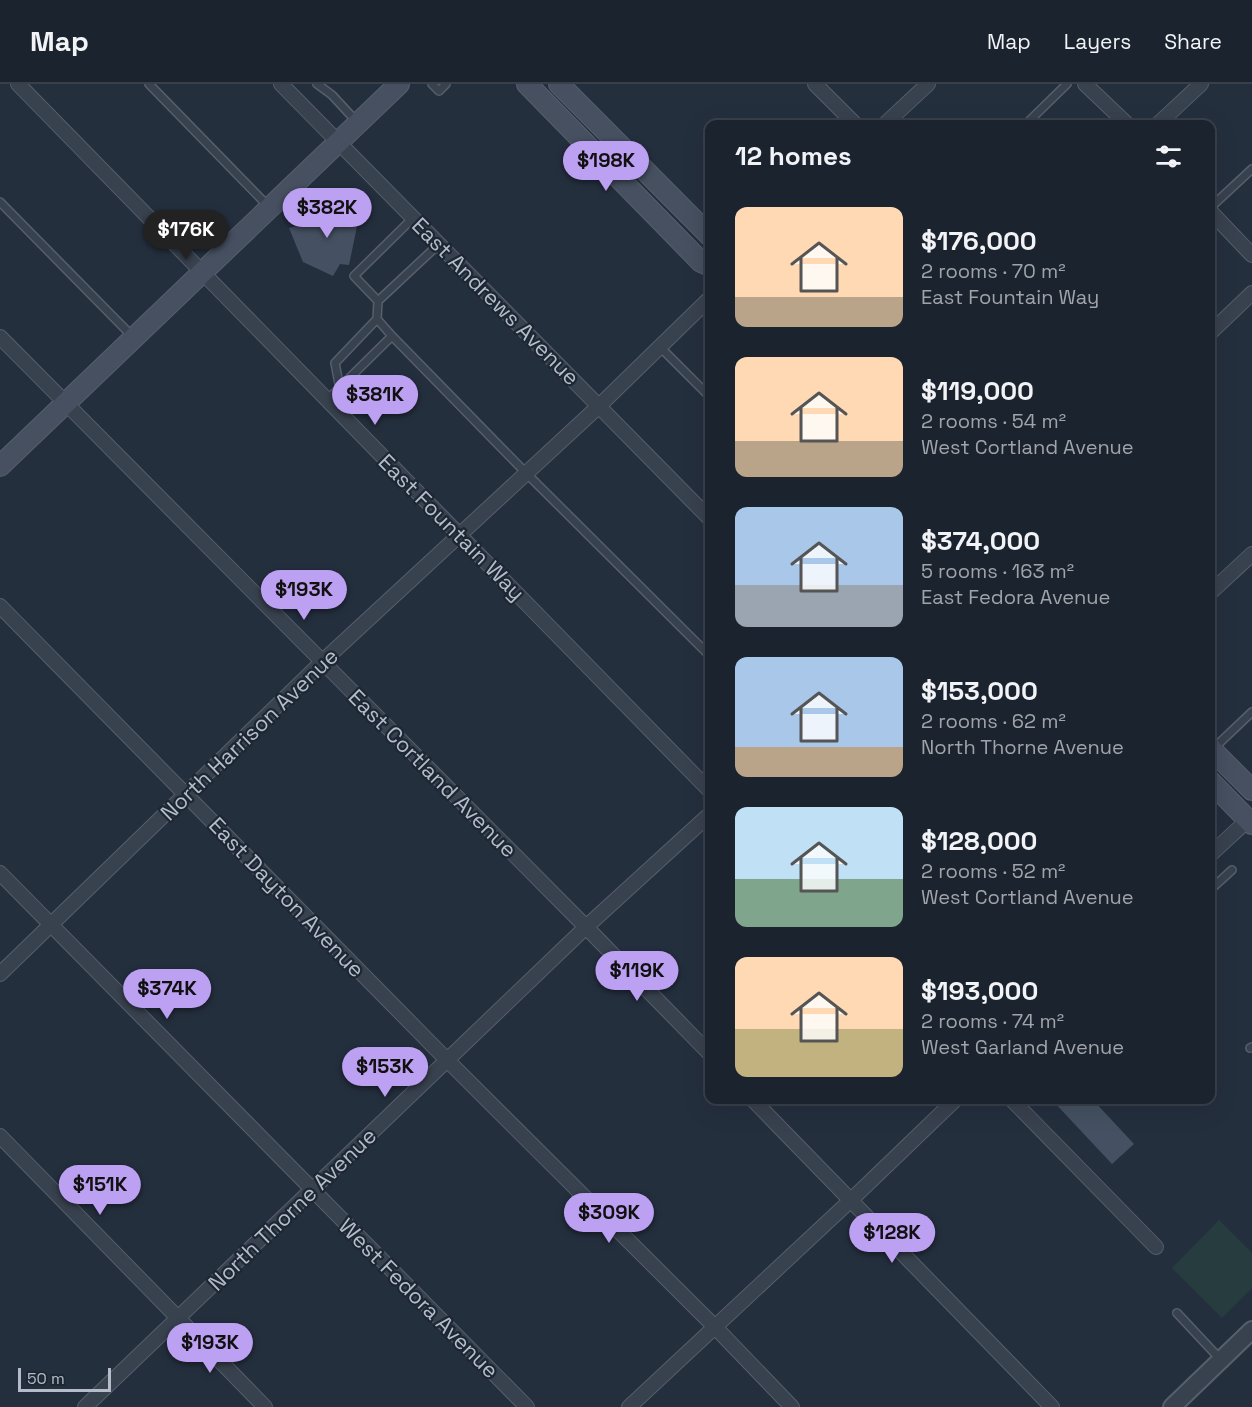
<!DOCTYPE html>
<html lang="en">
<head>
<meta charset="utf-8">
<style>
  body { margin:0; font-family:"Space Grotesk",sans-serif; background:#282f3a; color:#f1f3f6; height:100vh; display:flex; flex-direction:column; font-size:22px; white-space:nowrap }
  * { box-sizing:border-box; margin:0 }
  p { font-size:20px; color:#a0a4aa }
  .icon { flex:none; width:33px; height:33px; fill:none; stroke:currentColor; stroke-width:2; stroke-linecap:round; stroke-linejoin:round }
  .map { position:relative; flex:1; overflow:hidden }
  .drawer { position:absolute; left:705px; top:36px; width:510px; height:984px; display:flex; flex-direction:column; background:#1b232e; border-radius:12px; box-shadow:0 6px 24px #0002,0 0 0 2px #39404a }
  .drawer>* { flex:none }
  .scale { position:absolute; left:18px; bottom:15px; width:93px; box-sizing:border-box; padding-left:6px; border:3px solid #b4bcc9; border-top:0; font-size:16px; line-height:21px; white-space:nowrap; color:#b4bcc9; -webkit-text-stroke:4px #1d2633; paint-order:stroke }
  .price { position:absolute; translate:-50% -51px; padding:0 14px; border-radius:21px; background:#bca0f2; color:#111; font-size:20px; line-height:39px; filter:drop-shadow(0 2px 3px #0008) }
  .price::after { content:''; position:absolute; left:50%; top:36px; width:18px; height:14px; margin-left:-9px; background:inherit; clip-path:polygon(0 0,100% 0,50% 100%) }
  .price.current { background:#222; color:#fff }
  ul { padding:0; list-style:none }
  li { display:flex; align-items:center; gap:18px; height:150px; padding:0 30px }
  li span { display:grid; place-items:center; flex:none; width:168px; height:120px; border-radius:12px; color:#555 }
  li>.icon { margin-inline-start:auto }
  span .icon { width:72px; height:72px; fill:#fffc; stroke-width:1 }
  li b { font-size:26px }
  h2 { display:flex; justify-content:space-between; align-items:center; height:72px; padding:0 30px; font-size:26px }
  header { display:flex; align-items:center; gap:36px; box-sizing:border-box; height:84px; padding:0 30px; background:#1b232e; border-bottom:2px solid #39404a }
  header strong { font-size:28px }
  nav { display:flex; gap:33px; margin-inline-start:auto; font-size:21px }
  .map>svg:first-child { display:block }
  .green { fill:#263c3f }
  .building { fill:#455162 }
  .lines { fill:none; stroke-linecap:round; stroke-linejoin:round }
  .service-casing { stroke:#565f6c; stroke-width:10 }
  .minor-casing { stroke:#565f6c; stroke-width:16 }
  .tertiary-casing { stroke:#565f6c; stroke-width:20 }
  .secondary-casing { stroke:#565f6c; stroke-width:22 }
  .service { stroke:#38414e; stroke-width:7 }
  .minor { stroke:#38414e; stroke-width:14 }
  .tertiary { stroke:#38414e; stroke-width:16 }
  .secondary { stroke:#465061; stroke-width:20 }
  .labels { text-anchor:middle; stroke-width:4.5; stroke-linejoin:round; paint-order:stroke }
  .street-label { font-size:22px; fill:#b4bcc9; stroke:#1d2633 }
</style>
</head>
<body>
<header>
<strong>Map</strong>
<nav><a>Map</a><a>Layers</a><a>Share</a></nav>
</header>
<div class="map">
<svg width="1252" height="1323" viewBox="0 0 1252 1323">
  <rect width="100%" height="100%" fill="#242f3e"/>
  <path class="green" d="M1219,1136L1252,1169V1204L1222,1234L1172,1184Z"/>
  <path class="building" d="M361,123L349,181L340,180L333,192L303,178L289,144L301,141L299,132Z
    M1052,1016H1093L1134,1060L1112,1080Z"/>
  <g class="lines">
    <defs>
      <path id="service" d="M149,0L268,122
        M317,0L332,11L356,37
        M432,0L439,7L446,0
        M1026,40L1067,0
        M0,118L133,253
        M1210,124L1252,85
        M413,134L354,192L378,217L439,160
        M377,235L378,217
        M392,252L526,389L710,572
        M660,263L710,313
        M327,316L392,252L377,235L335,279L340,305
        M1214,664L1252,628
        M1210,806L1232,786
        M1250,964L1252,963
        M1177,1229L1221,1276"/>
      <path id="minor" d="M18,0L710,707
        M281,0L710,435
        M815,0L855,40
        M1085,0L1127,40
        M885,40L928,0
        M1158,40L1201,0
        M1210,127L1252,171
        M1210,249L1252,209
        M0,253L586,843L710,970
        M1210,509L1252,470
        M0,522L447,976L714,1242L792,1323
        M1210,771L1252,732
        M0,789L527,1323
        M0,890L322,578L599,322L710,214
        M753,1016L1052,1323
        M1012,1016L1156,1163
        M0,1052L265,1323
        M85,1323L586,843L710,730
        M629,1323L851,1116L955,1016"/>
      <path id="tertiary" d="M1172,1323L1252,1246"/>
      <path id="secondary" d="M527,0L701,178L710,182
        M559,0L710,152
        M0,382L399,0
        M1210,664L1252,706
        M1210,697L1252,740"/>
    </defs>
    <use href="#service" class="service-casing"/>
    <use href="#minor" class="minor-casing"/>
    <use href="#tertiary" class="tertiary-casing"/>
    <use href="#secondary" class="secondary-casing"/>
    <use href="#service" class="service"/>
    <use href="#minor" class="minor"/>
    <use href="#tertiary" class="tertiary"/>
    <use href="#secondary" class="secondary"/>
  </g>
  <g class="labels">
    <g class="street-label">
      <text transform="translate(496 217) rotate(45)" y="8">East Andrews Avenue</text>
      <text transform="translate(452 443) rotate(45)" y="8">East Fountain Way</text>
      <text transform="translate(249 650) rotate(-44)" y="8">North Harrison Avenue</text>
      <text transform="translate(433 689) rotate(45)" y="8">East Cortland Avenue</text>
      <text transform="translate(287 813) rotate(46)" y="8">East Dayton Avenue</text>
      <text transform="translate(292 1125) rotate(-44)" y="8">North Thorne Avenue</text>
      <text transform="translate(419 1214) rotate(45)" y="8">West Fedora Avenue</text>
    </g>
  </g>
</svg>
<div class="scale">50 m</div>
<b class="price" style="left:606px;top:108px">$198K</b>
<b class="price" style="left:327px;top:155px">$382K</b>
<b class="price current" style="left:186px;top:177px">$176K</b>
<b class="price" style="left:375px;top:342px">$381K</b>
<b class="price" style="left:304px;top:537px">$193K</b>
<b class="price" style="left:637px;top:918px">$119K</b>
<b class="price" style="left:167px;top:936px">$374K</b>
<b class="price" style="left:385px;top:1014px">$153K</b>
<b class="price" style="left:100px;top:1132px">$151K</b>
<b class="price" style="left:609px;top:1160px">$309K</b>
<b class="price" style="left:892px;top:1180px">$128K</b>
<b class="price" style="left:210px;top:1290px">$193K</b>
<section class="drawer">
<h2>12 homes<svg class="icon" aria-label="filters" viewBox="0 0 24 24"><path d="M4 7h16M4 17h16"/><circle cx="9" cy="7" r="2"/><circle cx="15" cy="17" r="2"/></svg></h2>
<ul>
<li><span style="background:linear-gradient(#ffd9b3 75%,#b9a48a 0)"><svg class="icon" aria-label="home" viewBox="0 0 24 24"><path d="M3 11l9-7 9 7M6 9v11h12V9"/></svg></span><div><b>$176,000</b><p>2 rooms · 70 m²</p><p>East Fountain Way</p></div></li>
<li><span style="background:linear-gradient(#ffd9b3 70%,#b9a48a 0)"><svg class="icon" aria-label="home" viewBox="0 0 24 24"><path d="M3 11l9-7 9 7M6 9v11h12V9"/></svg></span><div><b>$119,000</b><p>2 rooms · 54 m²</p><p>West Cortland Avenue</p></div></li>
<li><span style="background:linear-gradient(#a9c7e8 65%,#9aa5b1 0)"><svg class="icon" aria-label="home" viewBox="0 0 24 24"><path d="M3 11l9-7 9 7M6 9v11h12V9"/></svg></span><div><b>$374,000</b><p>5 rooms · 163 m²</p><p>East Fedora Avenue</p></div></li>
<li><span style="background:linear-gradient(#a9c7e8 75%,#b9a48a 0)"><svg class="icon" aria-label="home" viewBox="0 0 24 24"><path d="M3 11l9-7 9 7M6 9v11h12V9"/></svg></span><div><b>$153,000</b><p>2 rooms · 62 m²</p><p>North Thorne Avenue</p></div></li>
<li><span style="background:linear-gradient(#bfe0f5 60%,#7fa58c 0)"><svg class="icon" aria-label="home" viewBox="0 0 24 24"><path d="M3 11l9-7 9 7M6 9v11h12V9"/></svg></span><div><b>$128,000</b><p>2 rooms · 52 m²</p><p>West Cortland Avenue</p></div></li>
<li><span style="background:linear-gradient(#ffd9b3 60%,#c2b280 0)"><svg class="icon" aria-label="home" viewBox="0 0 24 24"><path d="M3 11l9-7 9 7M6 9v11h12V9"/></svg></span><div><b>$193,000</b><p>2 rooms · 74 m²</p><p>West Garland Avenue</p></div></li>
</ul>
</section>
</div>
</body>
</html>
